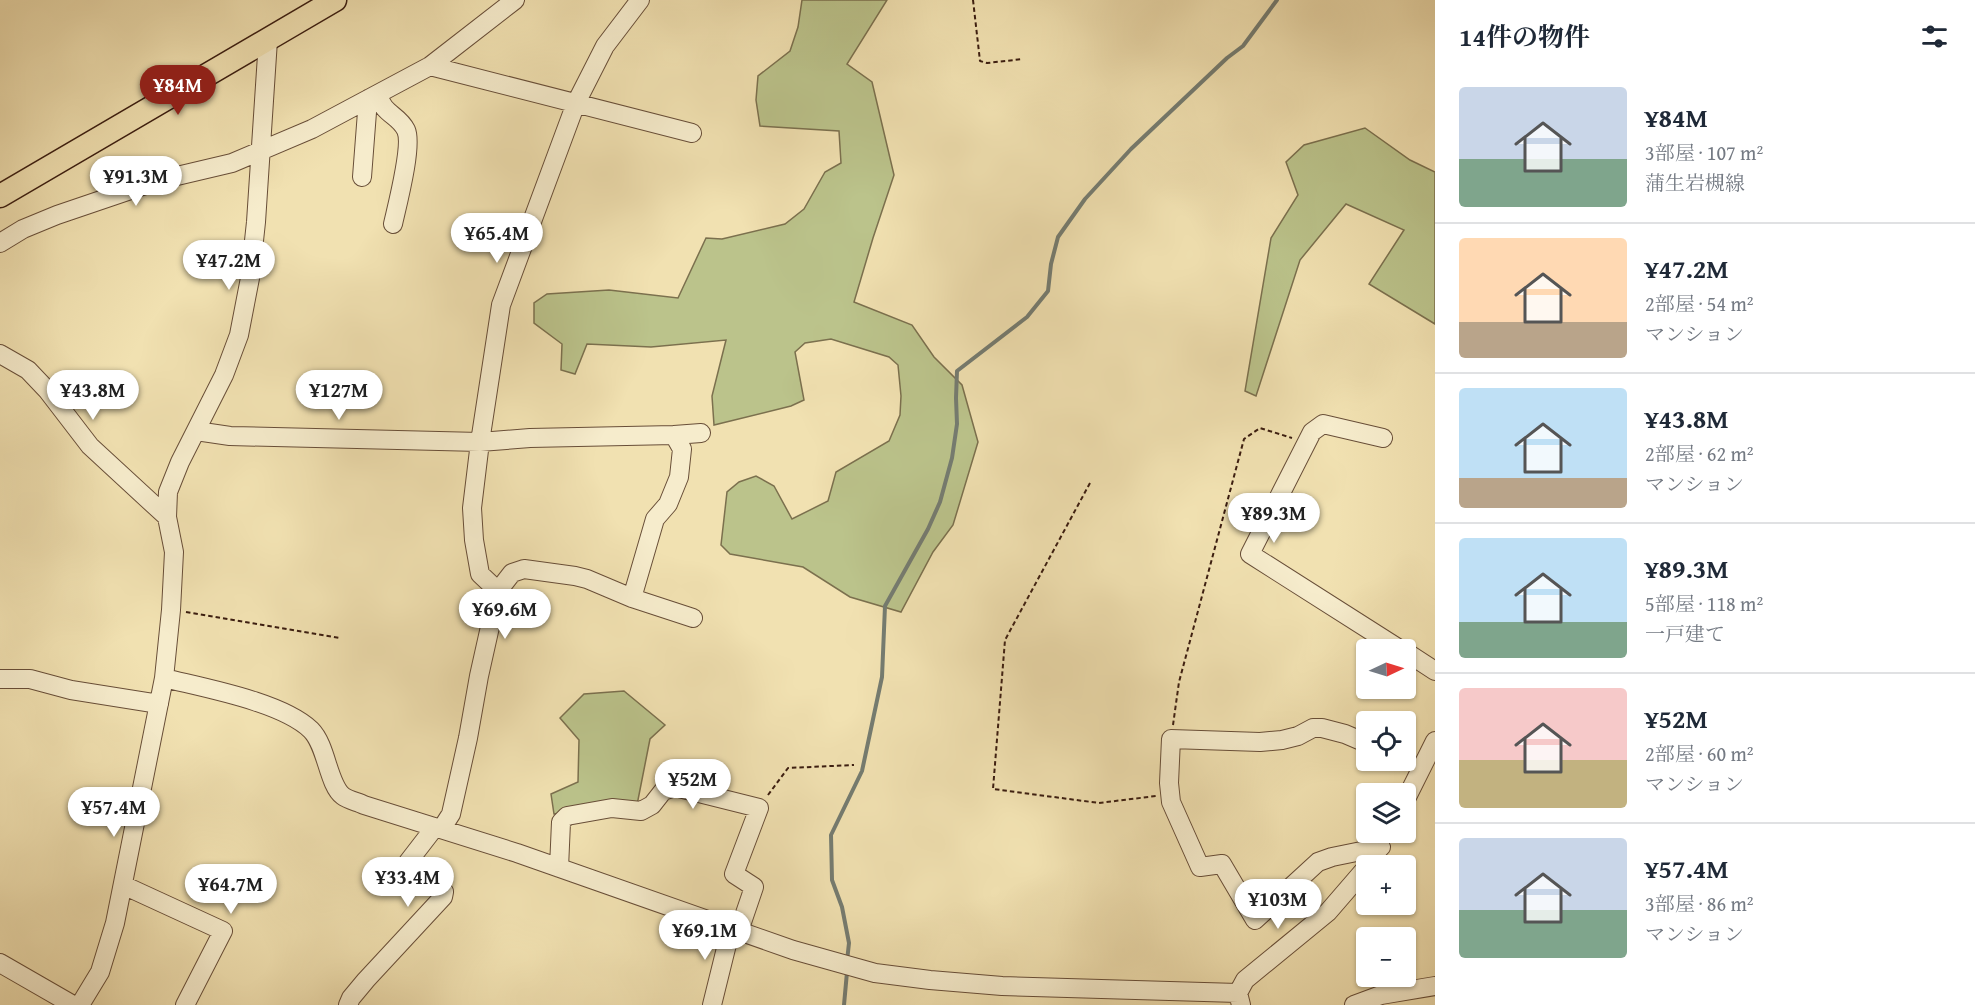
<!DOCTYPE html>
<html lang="ja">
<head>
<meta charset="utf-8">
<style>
  body { margin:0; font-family:"Gentium Book Plus","Noto Serif JP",serif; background:#f6f6f7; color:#1f2937; height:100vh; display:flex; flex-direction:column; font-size:22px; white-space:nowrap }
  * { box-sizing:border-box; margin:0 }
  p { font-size:20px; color:#747a83 }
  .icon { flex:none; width:33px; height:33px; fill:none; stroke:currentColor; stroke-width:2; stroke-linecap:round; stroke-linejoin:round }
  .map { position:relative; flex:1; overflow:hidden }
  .details { display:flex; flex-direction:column; background:#fff; width:540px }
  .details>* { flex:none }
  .needle { width:39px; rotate:86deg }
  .controls { position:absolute; left:1356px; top:639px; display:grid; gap:12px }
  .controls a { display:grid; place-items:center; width:60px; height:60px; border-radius:6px; background:#fff; box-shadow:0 2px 4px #0004; font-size:30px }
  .price { position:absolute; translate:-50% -51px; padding:0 14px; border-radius:21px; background:#fff; color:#222; font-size:20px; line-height:39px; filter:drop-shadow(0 2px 3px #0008) }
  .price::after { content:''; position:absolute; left:50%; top:36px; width:18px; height:14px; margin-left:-9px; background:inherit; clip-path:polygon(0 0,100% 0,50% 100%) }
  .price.current { background:#8f2418; color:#fff }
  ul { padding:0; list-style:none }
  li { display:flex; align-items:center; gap:18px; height:150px; padding:0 24px }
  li+li { border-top:2px solid #e0e1e3 }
  li span { display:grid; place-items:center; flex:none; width:168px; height:120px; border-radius:6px; color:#555 }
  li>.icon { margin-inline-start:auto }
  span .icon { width:72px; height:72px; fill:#fffc; stroke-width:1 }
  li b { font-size:26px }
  h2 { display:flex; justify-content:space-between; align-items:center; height:72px; padding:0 24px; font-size:26px }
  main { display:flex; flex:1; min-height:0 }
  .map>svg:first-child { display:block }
  .green { fill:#bbc38b; stroke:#7b704e; stroke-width:1.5 }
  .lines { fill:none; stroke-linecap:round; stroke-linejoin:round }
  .stream { stroke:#757c71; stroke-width:4 }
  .minor-casing { stroke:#684e38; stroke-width:20 }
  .major-casing { stroke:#3b1d10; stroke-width:25 }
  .path { stroke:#3b1d10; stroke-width:2; stroke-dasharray:4.5 3; stroke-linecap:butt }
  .minor { stroke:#f6eccc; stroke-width:18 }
  .major { stroke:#f1e1b1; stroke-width:22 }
</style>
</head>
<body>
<main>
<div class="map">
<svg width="1435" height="1005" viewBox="0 0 1435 1005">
  <rect width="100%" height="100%" fill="#f1e1b1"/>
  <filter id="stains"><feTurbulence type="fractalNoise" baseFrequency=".00333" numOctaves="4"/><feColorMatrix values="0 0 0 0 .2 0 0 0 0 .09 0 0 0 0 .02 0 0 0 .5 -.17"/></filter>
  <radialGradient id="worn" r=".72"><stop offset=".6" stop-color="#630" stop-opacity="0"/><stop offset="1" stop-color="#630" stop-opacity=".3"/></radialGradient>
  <path class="green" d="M802,0H887L847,64L872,82L894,175L873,238L854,302L912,325L934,357L962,385L978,442L953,525L933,552L901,612L850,597L803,567L730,554L721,545L727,492L739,482L756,476L774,486L792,519L828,501L836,472L889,441L900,415L901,396L898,365L889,357L831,339L805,343L795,352L804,400L791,406L714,425L712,396L726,340L651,347L587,344L575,374L561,370L562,344L534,323V303L547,294L609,290L678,298L706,238L722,239L785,224L804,209L825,172L841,163L839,131L760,126L756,100L758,76L790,51L798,27Z
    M1365,128L1410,160L1435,172V324L1369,284L1404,230L1346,204L1300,260L1256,396L1245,391L1271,238L1298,195L1286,162L1304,145Z
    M624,691L665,725L650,739L637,805L554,814L551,794L578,782L579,740L560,718L584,694Z"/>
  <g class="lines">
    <path class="stream" d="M847,961L849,943L842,907L832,880L831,835L862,771L882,677L885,606L928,529L940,502L952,458L957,424L956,398L957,371L1027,317L1048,291L1051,264L1058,237L1085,199L1131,149L1227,58L1243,46L1277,0
      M844,1005L847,972"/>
    <defs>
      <path id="minor" d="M430,66L692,133
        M378,94C383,115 398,114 406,130C413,145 397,206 393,224
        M362,177L368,99
        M0,243L23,229L57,215L160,180L232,163L312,129L430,66L515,0
        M0,354L28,370L47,390L90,446L167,517
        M196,431L230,436L480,442L530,438L674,435L682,449L679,477L668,504L655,519L632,598
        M674,435L701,433
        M1383,438L1323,424L1312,432L1250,554L1401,650
        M498,591L512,573L524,569L575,576L587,579L632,598L693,618
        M1406,652L1435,671
        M164,678C204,688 282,702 311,730C327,746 328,785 343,796C348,800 358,802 364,805L517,853L793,950L875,973L930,980L1002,986L1238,993
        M0,679H30L71,690L159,704
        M1366,743L1345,734L1322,728H1313L1298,736L1282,740L1260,742L1171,739L1169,783L1171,802L1200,867L1222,864L1255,920L1318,862L1332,857L1381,847
        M1406,799L1435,741
        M442,828L451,814L468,738L479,676L498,591L480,574L474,540L472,508L480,442L501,305L576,103L605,46L640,0
        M559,868L561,822L567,816L612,808L641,811L652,805L663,791L675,787L759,808L734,874L754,887L739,931
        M123,885L223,931L185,1005
        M0,963L73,1005
        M80,1005L100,972L115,923L164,678L171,610L174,552L167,517L168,492L180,462L224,375L239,335L250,278L256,222L268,40
        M348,1005L351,998L366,980L443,897L444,892L411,869L408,862L435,827
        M712,1005L731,928
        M1241,1005L1238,993L1245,980L1328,912L1366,868
        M1354,1005L1381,995L1435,986"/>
      <path id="major" d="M0,196L335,0"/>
    </defs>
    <use href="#minor" class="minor-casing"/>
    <use href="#major" class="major-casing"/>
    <path class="path" d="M973,0L980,61L987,63L1023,59
      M1090,483L1005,640L993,789L1099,803L1156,796
      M186,612L340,638
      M1173,725L1179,682L1244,439L1260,428L1292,438
      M768,795L788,768L854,765"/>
    <use href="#minor" class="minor"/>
    <use href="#major" class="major"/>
  </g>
  <rect width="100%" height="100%" filter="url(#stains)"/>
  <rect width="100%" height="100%" fill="url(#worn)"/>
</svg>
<div class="controls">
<a><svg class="needle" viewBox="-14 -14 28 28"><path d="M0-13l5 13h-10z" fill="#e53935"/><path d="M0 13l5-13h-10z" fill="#747a83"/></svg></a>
<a><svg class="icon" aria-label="locate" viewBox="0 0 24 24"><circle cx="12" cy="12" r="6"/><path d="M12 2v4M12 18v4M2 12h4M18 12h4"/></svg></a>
<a><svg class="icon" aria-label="layers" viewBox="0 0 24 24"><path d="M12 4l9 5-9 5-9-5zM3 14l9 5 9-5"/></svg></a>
<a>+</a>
<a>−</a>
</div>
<b class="price current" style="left:178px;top:116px">¥84M</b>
<b class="price" style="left:136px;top:207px">¥91.3M</b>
<b class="price" style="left:497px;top:264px">¥65.4M</b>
<b class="price" style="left:229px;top:291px">¥47.2M</b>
<b class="price" style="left:93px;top:421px">¥43.8M</b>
<b class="price" style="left:339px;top:421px">¥127M</b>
<b class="price" style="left:1274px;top:544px">¥89.3M</b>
<b class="price" style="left:505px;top:640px">¥69.6M</b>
<b class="price" style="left:693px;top:810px">¥52M</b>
<b class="price" style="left:114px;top:838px">¥57.4M</b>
<b class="price" style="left:408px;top:908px">¥33.4M</b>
<b class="price" style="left:231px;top:915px">¥64.7M</b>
<b class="price" style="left:1278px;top:930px">¥103M</b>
<b class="price" style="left:705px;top:961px">¥69.1M</b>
</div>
<section class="details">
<h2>14件の物件<svg class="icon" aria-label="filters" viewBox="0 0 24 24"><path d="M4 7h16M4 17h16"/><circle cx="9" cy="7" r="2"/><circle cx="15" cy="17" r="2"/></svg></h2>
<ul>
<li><span style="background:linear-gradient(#c9d6e8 60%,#7fa58c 0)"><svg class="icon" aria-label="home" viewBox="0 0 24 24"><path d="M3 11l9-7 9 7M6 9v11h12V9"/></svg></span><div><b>¥84M</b><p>3部屋 · 107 m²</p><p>蒲生岩槻線</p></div></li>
<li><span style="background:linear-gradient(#ffd9b3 70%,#b9a48a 0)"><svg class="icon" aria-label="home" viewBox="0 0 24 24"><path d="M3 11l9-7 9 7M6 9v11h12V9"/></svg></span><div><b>¥47.2M</b><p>2部屋 · 54 m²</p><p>マンション</p></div></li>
<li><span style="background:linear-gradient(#bfe0f5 75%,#b9a48a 0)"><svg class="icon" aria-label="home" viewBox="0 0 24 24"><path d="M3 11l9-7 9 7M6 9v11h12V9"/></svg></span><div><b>¥43.8M</b><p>2部屋 · 62 m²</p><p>マンション</p></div></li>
<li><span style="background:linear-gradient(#bfe0f5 70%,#7fa58c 0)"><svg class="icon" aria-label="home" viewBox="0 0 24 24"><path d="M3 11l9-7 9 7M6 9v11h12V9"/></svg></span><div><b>¥89.3M</b><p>5部屋 · 118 m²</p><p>一戸建て</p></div></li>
<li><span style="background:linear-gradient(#f6c9c9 60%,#c2b280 0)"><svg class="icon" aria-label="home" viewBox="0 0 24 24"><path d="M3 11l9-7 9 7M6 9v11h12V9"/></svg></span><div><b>¥52M</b><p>2部屋 · 60 m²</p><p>マンション</p></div></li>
<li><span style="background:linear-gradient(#c9d6e8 60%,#7fa58c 0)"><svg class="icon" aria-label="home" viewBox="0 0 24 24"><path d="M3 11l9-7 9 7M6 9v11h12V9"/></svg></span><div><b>¥57.4M</b><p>3部屋 · 86 m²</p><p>マンション</p></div></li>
</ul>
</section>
</main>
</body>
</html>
